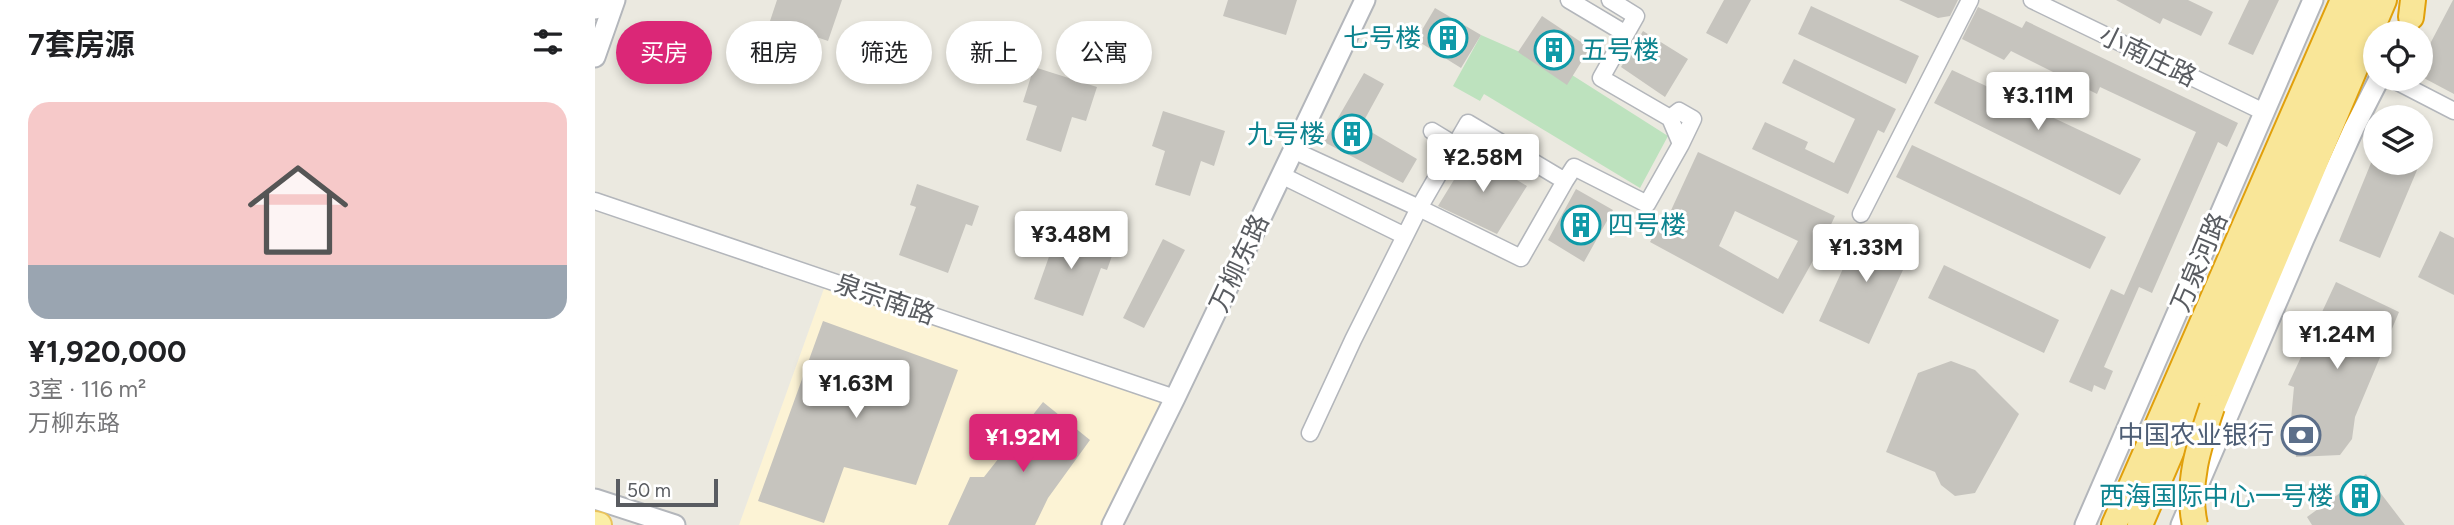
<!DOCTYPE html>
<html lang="zh">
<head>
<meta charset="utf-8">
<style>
  body { margin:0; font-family:Figtree,"Noto Sans SC",sans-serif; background:#f6f6f6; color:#202124; height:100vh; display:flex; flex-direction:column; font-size:26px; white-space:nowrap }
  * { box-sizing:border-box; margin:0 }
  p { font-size:23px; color:#757577 }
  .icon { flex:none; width:38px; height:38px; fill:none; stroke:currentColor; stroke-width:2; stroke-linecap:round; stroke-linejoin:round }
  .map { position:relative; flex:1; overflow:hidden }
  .sheet { display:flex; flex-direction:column; background:#fff; width:595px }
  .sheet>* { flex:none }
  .top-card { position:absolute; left:21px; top:21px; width:665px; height:63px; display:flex; gap:14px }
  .controls { position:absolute; left:1768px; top:21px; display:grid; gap:14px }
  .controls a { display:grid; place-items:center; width:70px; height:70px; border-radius:50%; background:#fff; box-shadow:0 4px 10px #0003; font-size:35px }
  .scale { position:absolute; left:21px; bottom:18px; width:102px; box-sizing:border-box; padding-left:7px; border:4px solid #595c61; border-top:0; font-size:19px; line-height:24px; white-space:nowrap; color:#595c61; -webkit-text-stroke:5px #fff; paint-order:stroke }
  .price { position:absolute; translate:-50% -60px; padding:0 16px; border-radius:7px; background:#fff; color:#222; font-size:23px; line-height:46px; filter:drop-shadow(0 2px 4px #0008) }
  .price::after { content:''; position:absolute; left:50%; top:42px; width:21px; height:16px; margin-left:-10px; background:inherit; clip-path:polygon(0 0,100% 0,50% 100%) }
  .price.active { background:#db2777; color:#fff }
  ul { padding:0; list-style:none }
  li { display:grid; align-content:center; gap:14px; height:371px; padding:0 28px }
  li+li { border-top:2px solid #e0e0e0 }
  li span { display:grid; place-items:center; height:217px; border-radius:21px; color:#555 }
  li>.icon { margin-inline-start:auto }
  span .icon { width:126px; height:126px; fill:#fffc; stroke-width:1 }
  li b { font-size:30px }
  h2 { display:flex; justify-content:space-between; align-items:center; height:84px; padding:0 28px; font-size:30px }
  .pill { padding:0 24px; border-radius:32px; background:#fff; box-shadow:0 4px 10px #0003; font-size:24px; line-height:63px }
  .pill.active { background:#db2777; color:#fff }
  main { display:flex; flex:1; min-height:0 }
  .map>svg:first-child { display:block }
  .commercial { fill:#fcf3d5 }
  .green { fill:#bde2be }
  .building { fill:#c6c4be; fill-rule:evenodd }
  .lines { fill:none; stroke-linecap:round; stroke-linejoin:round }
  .minor-casing { stroke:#b3b6bb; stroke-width:19 }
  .tertiary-casing { stroke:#b3b6bb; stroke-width:23 }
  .primary-casing { stroke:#eac35b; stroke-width:28 }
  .trunk-casing { stroke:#e1a00b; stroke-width:28 }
  .minor { stroke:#fff; stroke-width:16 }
  .tertiary { stroke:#fff; stroke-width:19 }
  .primary { stroke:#fbeea6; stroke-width:24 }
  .trunk { stroke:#f9e698; stroke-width:24 }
  .trunk-bridge-casing { stroke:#e1a00b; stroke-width:28; stroke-linecap:butt }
  .trunk-bridge { stroke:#f9e698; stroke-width:24 }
  .labels { text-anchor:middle; stroke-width:6; stroke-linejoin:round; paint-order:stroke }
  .culture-label { font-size:26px; fill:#0d838f; stroke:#fff; text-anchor:end }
  .street-label { font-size:26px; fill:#595c61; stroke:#fff }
  .service-label { font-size:26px; fill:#4e5e75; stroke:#fff; text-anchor:end }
</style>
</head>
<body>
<main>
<section class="sheet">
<h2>7套房源<svg class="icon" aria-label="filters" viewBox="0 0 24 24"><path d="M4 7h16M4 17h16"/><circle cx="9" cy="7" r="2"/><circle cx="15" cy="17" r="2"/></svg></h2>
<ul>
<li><span style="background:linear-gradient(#f6c9c9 75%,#9aa5b1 0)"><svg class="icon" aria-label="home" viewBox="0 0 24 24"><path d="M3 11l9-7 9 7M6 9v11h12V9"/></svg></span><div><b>¥1,920,000</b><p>3室 · 116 m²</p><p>万柳东路</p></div></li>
</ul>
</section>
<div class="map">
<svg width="1859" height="525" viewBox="0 0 1859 525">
  <rect width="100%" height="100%" fill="#ebe9e0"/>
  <path class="commercial" d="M232,280L580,398L517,525H144Z"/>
  <path class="green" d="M886,35L977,75L1073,136L1045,188L889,94L885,101L858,86Z"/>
  <path class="building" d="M182,0H247L233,41L175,21Z
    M633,0H702L691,35L628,16Z
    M1129,0H1156L1132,44L1111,33Z
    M1304,0H1363L1355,16L1343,18Z
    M1521,0H1593L1618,12L1606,36L1568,18L1565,24Z
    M1654,0H1684L1658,55L1633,44Z
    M1858,0H1859V94L1825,76V63Z
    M1216,6L1324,56L1311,84L1203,34Z
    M1383,7L1427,28L1431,21L1643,123L1632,147L1623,142L1557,293L1544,287L1509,367L1518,371L1510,390L1499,385L1497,392L1474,382L1516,289L1529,295L1601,132L1505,87L1502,94L1416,51L1409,60L1367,39Z
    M840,8L886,35L866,68L821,40Z
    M947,16L995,48L972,85L923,52Z
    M1048,31L1093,59L1070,97L1026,67Z
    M1199,59L1301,109L1289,133L1283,130L1253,194L1157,149L1170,122L1213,142L1210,149L1239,163L1260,119L1187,83Z
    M439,67L502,87L491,121L477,117L466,152L431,140L442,106L428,102Z
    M1357,70L1546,159L1525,195L1339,103Z
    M769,73L789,84L766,126L822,159L808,183L729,142Z
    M568,111L630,131L619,166L606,161L595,196L560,185L570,151L557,146Z
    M1317,145L1511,237L1495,269L1301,177Z
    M876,152L932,186L902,234L843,206Z
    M1103,152L1240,216L1224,250L1188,314L1055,242L1069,217L1072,219ZM1140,211L1203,241L1183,279L1124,246Z
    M1776,163H1825L1785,258L1744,241Z
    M322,184L384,206L377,226L371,224L353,273L304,255L321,207L315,205Z
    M981,189L1018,210L989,262L953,240Z
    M1268,225L1318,248L1274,344L1224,321Z
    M457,227L519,250L512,270L506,268L488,316L439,299L456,251L450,249Z
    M1845,231L1859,238V295L1823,277Z
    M568,239L590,250L549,328L528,318Z
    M1349,265L1464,320L1449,353L1333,298Z
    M1741,282L1804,312L1760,417L1757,439L1745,455L1701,457L1696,419L1699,387L1693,385Z
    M228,321L363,370L321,485L249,467L229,523L163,501Z
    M1356,361L1380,370L1424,414L1380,493L1360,496L1346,485L1340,472L1291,452L1323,373Z
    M448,402L495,440L453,498L440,525H353L375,477H389Z
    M1771,474L1810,525H1717L1712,517Z"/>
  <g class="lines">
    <defs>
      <path id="minor" d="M974,0L1031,34
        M1437,0L1669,112
        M1797,79L1859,111
        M1075,118L1084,111L1098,119L1086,144
        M837,131L860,145
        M698,150L824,208L873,123L970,181L979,167L1052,204L1086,144L1075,118L1006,78L1041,16L1015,0
        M686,175L810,236
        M0,201L580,398
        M1266,214L1375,0
        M715,433L758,340L824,208L926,258L970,181"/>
      <path id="tertiary" d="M0,9L3,0
        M0,57L20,0
        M0,499L80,525
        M517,525L580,398L770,0
        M1490,525L1718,0
        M1586,525L1709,239L1759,128L1784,79"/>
      <path id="primary" d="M0,524L4,525"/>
      <path id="trunk" d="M1816,17L1818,0
        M1617,407L1789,0
        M1519,525L1748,0
        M1545,525L1770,0"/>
    </defs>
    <use href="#minor" class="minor-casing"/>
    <use href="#tertiary" class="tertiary-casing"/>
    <use href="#primary" class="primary-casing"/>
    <use href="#trunk" class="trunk-casing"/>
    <use href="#minor" class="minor"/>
    <use href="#tertiary" class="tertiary"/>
    <use href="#primary" class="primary"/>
    <use href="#trunk" class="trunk"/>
    <defs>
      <path id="trunk-bridge" d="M1600,525C1591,484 1604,445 1617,407"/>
    </defs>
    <use href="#trunk-bridge" class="trunk-bridge-casing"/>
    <use href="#trunk-bridge" class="trunk-bridge"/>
  </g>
  <defs>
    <symbol id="building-ring" viewBox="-11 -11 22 22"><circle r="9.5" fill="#fff" stroke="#0f9aa8" stroke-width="1.5"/><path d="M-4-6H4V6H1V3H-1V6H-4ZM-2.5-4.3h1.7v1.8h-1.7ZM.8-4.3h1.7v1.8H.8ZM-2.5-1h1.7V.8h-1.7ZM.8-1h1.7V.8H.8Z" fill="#0f9aa8"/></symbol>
    <symbol id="bank-ring" viewBox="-11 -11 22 22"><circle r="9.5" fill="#fff" stroke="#5c6f8a" stroke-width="1.5"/><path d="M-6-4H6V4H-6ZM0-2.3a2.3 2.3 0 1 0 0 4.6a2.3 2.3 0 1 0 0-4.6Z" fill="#5c6f8a"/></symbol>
  </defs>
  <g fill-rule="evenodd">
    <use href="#building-ring" x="831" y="16" width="44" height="44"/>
    <use href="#building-ring" x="937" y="28" width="44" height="44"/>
    <use href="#building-ring" x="735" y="112" width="44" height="44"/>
    <use href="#building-ring" x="964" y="203" width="44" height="44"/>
    <use href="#bank-ring" x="1684" y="413" width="44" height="44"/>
    <use href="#building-ring" x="1743" y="474" width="44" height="44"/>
  </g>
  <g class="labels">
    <g class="culture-label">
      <text x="826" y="47">七号楼</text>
      <text x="986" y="59" text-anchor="start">五号楼</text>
      <text x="730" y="143">九号楼</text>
      <text x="1013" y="234" text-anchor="start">四号楼</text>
      <text x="1738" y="505">西海国际中心一号楼</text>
    </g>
    <g class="street-label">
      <text transform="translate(1553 56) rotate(26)" y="9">小南庄路</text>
      <text transform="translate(1604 262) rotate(-67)" y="9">万泉河路</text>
      <text transform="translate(644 263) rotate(-65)" y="9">万柳东路</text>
      <text transform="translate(290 299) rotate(19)" y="9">泉宗南路</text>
    </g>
    <g class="service-label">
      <text x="1679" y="444">中国农业银行</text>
    </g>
  </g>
</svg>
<div class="controls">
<a><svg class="icon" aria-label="locate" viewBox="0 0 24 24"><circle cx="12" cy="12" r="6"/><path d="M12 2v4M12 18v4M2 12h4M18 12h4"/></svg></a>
<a><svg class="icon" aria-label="layers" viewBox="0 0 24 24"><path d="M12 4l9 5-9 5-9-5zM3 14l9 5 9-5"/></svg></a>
</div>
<div class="scale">50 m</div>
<b class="price" style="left:1443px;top:132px">¥3.11M</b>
<b class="price" style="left:888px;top:194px">¥2.58M</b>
<b class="price" style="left:476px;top:271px">¥3.48M</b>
<b class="price" style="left:1271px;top:284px">¥1.33M</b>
<b class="price" style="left:1742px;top:371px">¥1.24M</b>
<b class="price" style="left:261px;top:420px">¥1.63M</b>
<b class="price active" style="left:428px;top:474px">¥1.92M</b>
<div class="top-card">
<a class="pill active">买房</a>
<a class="pill">租房</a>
<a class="pill">筛选</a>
<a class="pill">新上</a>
<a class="pill">公寓</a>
</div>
</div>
</main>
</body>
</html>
